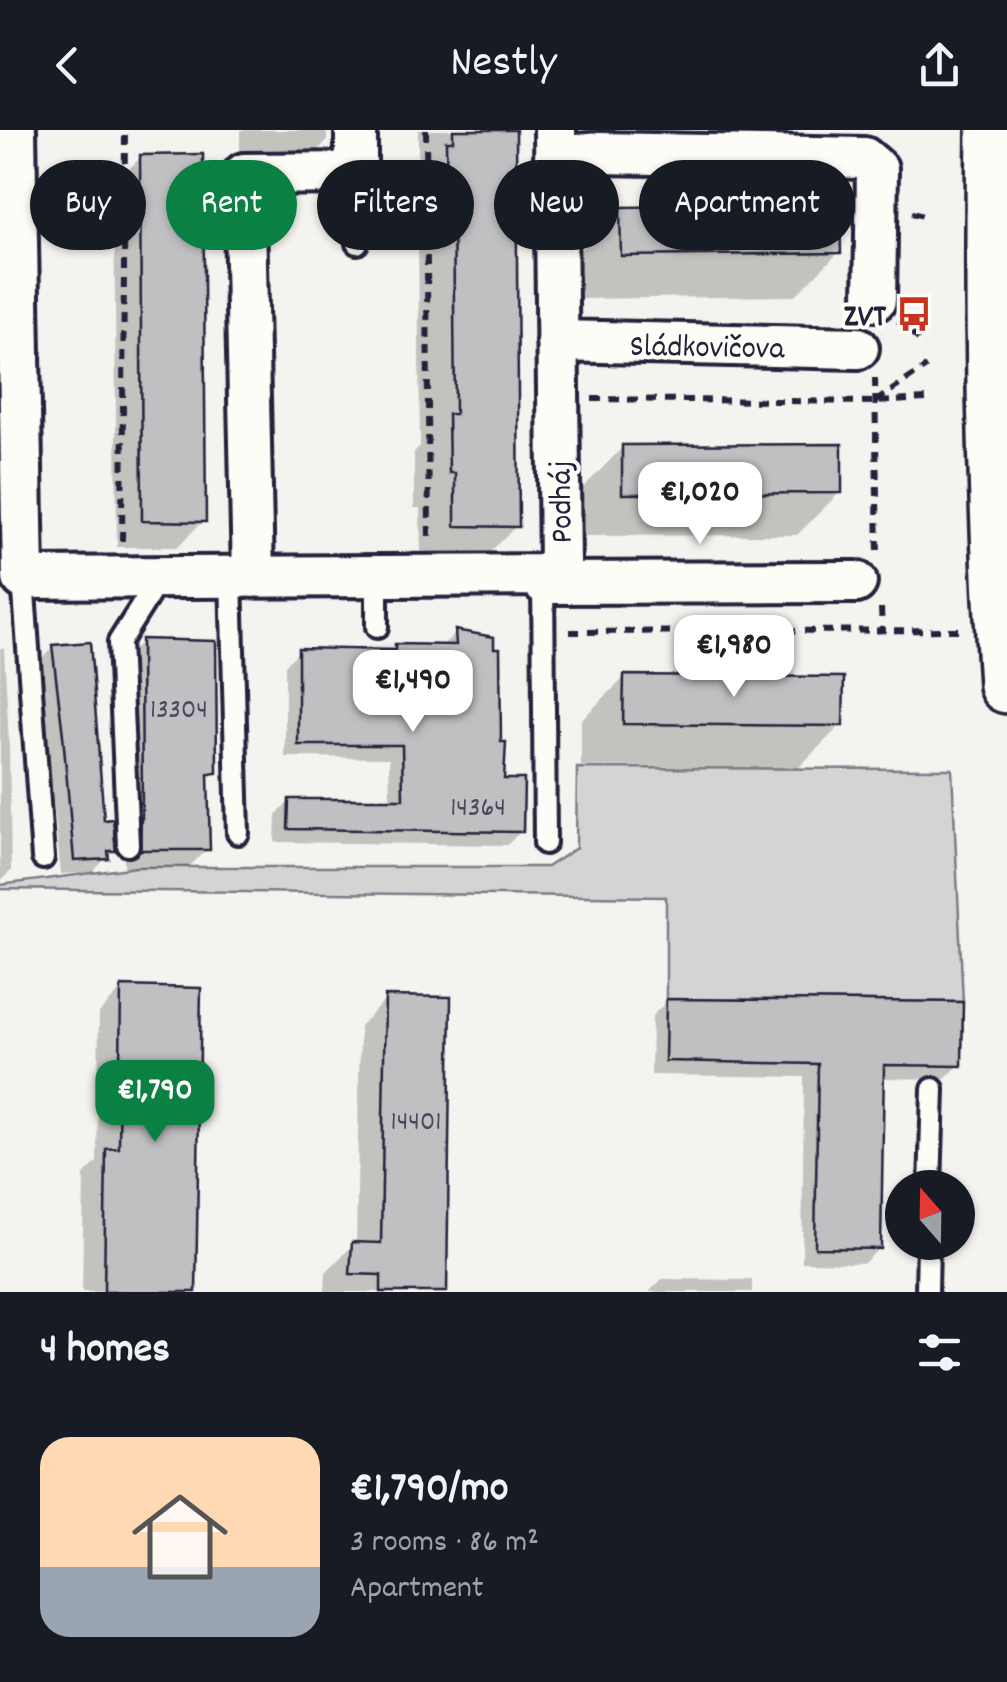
<!DOCTYPE html>
<html lang="en">
<head>
<meta charset="utf-8">
<style>
  body { margin:0; font-family:Dekko,sans-serif; background:#242831; color:#f1f3f6; height:100vh; display:flex; flex-direction:column; font-size:38px; white-space:nowrap }
  * { box-sizing:border-box; margin:0 }
  p { font-size:32px; color:#9ea1a6 }
  .icon { flex:none; width:55px; height:55px; fill:none; stroke:currentColor; stroke-width:2; stroke-linecap:round; stroke-linejoin:round }
  .map { position:relative; height:1162px; overflow:hidden }
  .sheet { display:flex; flex-direction:column; background:#171b24; flex:1 }
  .sheet>* { flex:none }
  .top-card { position:absolute; left:30px; top:30px; width:948px; height:90px; display:flex; gap:20px }
  .needle { width:65px; rotate:340deg }
  .controls { position:absolute; left:885px; top:1040px; display:grid; gap:20px }
  .controls a { display:grid; place-items:center; width:90px; height:90px; border-radius:50%; background:#171b24; box-shadow:0 2px 8px #0004; font-size:50px }
  .price { position:absolute; translate:-50% -85px; padding:0 22px; border-radius:20px; background:#fff; color:#222; font-size:32px; line-height:65px; filter:drop-shadow(0 2px 5px #0008) }
  .price::after { content:''; position:absolute; left:50%; top:60px; width:30px; height:22px; margin-left:-15px; background:inherit; clip-path:polygon(0 0,100% 0,50% 100%) }
  .price.active { background:#0b8043; color:#fff }
  ul { padding:0; list-style:none }
  li { display:flex; align-items:center; gap:30px; height:250px; padding:0 40px }
  li+li { border-top:2px solid #363941 }
  li span { display:grid; place-items:center; flex:none; width:280px; height:200px; border-radius:30px; color:#555 }
  li>.icon { margin-inline-start:auto }
  span .icon { width:120px; height:120px; fill:#fffc; stroke-width:1 }
  li b { font-size:42px }
  h2 { display:flex; justify-content:space-between; align-items:center; height:120px; padding:0 40px; font-size:42px }
  .tag { padding:0 35px; border-radius:45px; background:#171b24; box-shadow:0 2px 8px #0004; font-size:35px; line-height:90px }
  .tag.active { background:#0b8043; color:#fff }
  header { display:flex; justify-content:space-between; align-items:center; height:130px; padding:0 40px; background:#171b24; font-size:45px; font-weight:600 }
  .map>svg:first-child { display:block }
  .green { fill:#d5d4d5; stroke:#7c7b88; stroke-width:2.5 }
  .shadow { fill:#0003 }
  .building { fill:#c0bfc2; stroke:#22223b; stroke-width:2.5 }
  .lines { fill:none; stroke-linecap:round; stroke-linejoin:round }
  .lane-casing { stroke:#22223b; stroke-width:28 }
  .street-casing { stroke:#22223b; stroke-width:48 }
  .secondary-casing { stroke:#22223b; stroke-width:62 }
  .path { stroke:#22223b; stroke-width:6; stroke-dasharray:10 8; stroke-linecap:butt }
  .lane { stroke:#fdfcf7; stroke-width:20 }
  .street { stroke:#fdfcf7; stroke-width:40 }
  .secondary { stroke:#fdfcf7; stroke-width:55 }
  .labels { text-anchor:middle; stroke-width:8; stroke-linejoin:round; paint-order:stroke }
  .number-label { font-size:28px; fill:#4a495d }
  .poi-label { font-size:32px; font-weight:bold; fill:#22223b; stroke:#fdfcf7; text-anchor:end }
  .street-label { font-size:32px; fill:#22223b; stroke:#fdfcf7 }
</style>
</head>
<body>
<header><svg class="icon" aria-label="back" viewBox="0 0 24 24"><path d="M15 5l-7 7 7 7"/></svg>Nestly<svg class="icon" aria-label="share" viewBox="0 0 24 24"><path d="M12 15V3M7 8l5-5 5 5M5 13v7h14v-7"/></svg></header>
<div class="map">
<svg width="1007" height="1162" viewBox="0 0 1007 1162">
  <rect width="100%" height="100%" fill="#f4f3ef"/>
  <filter id="ink" filterUnits="userSpaceOnUse"><feTurbulence type="fractalNoise" baseFrequency=".01" numOctaves="2"/><feDisplacementMap in="SourceGraphic" scale="20" xChannelSelector="R" yChannelSelector="G"/><feConvolveMatrix kernelMatrix="1 2 1 2 8 2 1 2 1" color-interpolation-filters="sRGB"/></filter>
  <g filter="url(#ink)">
    <path class="green" d="M577,638L952,639L963,872L666,869V767L0,759V755L137,737H547L576,718Z"/>
    <path class="shadow" d="M240,0H327V11L300,38H240Z
      M418,0H513L516,396L480,432L421,431L420,378H414V322L420,316L418,104H412V49L418,43Z
      M141,27L204,390L177,417H117L114,54Z
      M621,79L839,122L795,166L578,169V122Z
      M623,317L840,362L797,405L580,406V361Z
      M456,502L501,651L521,701L507,715L275,712L276,685L290,671H390L389,628L285,627V535L299,521L390,522L396,517L442,516Z
      M142,511L215,642L206,651L207,719L189,737H124V529Z
      M53,517L102,692L113,720L93,742L61,744L39,531Z
      M0,518H4L9,613L11,741L0,751Z
      M625,547L841,595L798,638L581,636V590Z
      M122,859L194,1162H82L84,1045L97,1032L99,883Z
      M386,869L444,1162H325L326,1142L353,1115H356L360,896Z
      M667,871L959,935L945,949L881,948L879,1118L864,1133L802,1132L804,947L651,945L652,886Z
      M662,1149L752,1150V1162H649Z"/>
    <path class="building" d="M453,0H516L519,397L455,396V343H449L448,284H455L453,69H447L446,11H453Z
      M203,24L206,392L142,391L140,25Z
      M840,74L841,123L621,126L620,77Z
      M842,314V363L622,364V315Z
      M455,500L494,507V518H500L501,612H506L504,649H524L523,702L288,699L289,669H403L402,615H298V518L395,520V514L456,515Z
      M141,509L216,511L217,643L208,644L210,720H140L141,688H142Z
      M90,512L104,690L113,689L116,721H108L109,729L74,731L63,605L52,515Z
      M624,545L844,547L843,596L623,594Z
      M121,856L201,858L196,1162H104L106,1019L119,1018Z
      M385,866L451,867L447,1162H381V1145L350,1144L352,1112L381,1113Z
      M666,869L963,872L962,936L884,935L881,1119L815,1118L818,934L665,931Z"/>
    <g class="lines">
      <defs>
        <path id="lane" d="M356,43L357,113
          M377,445V497
          M231,447L238,703
          M543,447L545,713
          M23,448L43,728
          M128,715L119,512L160,447
          M930,1058L933,959
          M927,1162L928,1112"/>
        <path id="street" d="M15,0L23,448L543,445L560,434L555,0
          M555,27L600,23L864,28L877,39L875,170
          M557,211L858,218
          M253,447L244,44L356,43V0
          M544,453L856,452"/>
        <path id="secondary" d="M995,0C992,185 995,370 1007,555"/>
      </defs>
      <use href="#lane" class="lane-casing"/>
      <use href="#street" class="street-casing"/>
      <use href="#secondary" class="secondary-casing"/>
      <path class="path" d="M426,0L429,414
        M912,83L927,87
        M898,191L925,215
        M875,248L878,426
        M592,269L875,272L926,269
        M876,271L926,237
        M122,411L125,0
        M881,478L882,502
        M570,502L958,500"/>
      <use href="#lane" class="lane"/>
      <use href="#street" class="street"/>
      <use href="#secondary" class="secondary"/>
    </g>
  </g>
  <defs>
    <symbol id="bus-bare" viewBox="-9 -9 18 18"><path d="M-5-6H5V4H4V6H2V4H-2V6H-4V4H-5ZM-3.5-4V0h7V-4ZM-3.5 1.2v1.5H-2V1.2ZM2 1.2v1.5H3.5V1.2Z" fill="#c8321e" stroke="#fdfcf7" stroke-width="2.5" paint-order="stroke"/></symbol>
  </defs>
  <g fill-rule="evenodd">
    <use href="#bus-bare" x="889" y="159" width="50" height="50"/>
  </g>
  <g class="labels">
    <g class="number-label">
      <text x="179" y="587">13304</text>
      <text x="478" y="685">14364</text>
      <text x="416" y="999">14401</text>
    </g>
    <g class="poi-label">
      <text x="886" y="195">ZVT</text>
    </g>
    <g class="street-label">
      <text transform="translate(707 215) rotate(1)" y="11">Sládkovičova</text>
      <text transform="translate(559 372) rotate(-91)" y="11">Podháj</text>
    </g>
  </g>
</svg>
<div class="controls">
<a><svg class="needle" viewBox="-14 -14 28 28"><path d="M0-13l5 13h-10z" fill="#e53935"/><path d="M0 13l5-13h-10z" fill="#9ea1a6"/></svg></a>
</div>
<b class="price" style="left:700px;top:417px">€1,020</b>
<b class="price" style="left:734px;top:570px">€1,980</b>
<b class="price" style="left:413px;top:605px">€1,490</b>
<b class="price active" style="left:155px;top:1015px">€1,790</b>
<div class="top-card">
<a class="tag">Buy</a>
<a class="tag active">Rent</a>
<a class="tag">Filters</a>
<a class="tag">New</a>
<a class="tag">Apartment</a>
</div>
</div>
<section class="sheet">
<h2>4 homes<svg class="icon" aria-label="filters" viewBox="0 0 24 24"><path d="M4 7h16M4 17h16"/><circle cx="9" cy="7" r="2"/><circle cx="15" cy="17" r="2"/></svg></h2>
<ul>
<li><span style="background:linear-gradient(#ffd9b3 65%,#9aa5b1 0)"><svg class="icon" aria-label="home" viewBox="0 0 24 24"><path d="M3 11l9-7 9 7M6 9v11h12V9"/></svg></span><div><b>€1,790/mo</b><p>3 rooms · 86 m²</p><p>Apartment</p></div></li>
</ul>
</section>
</body>
</html>
